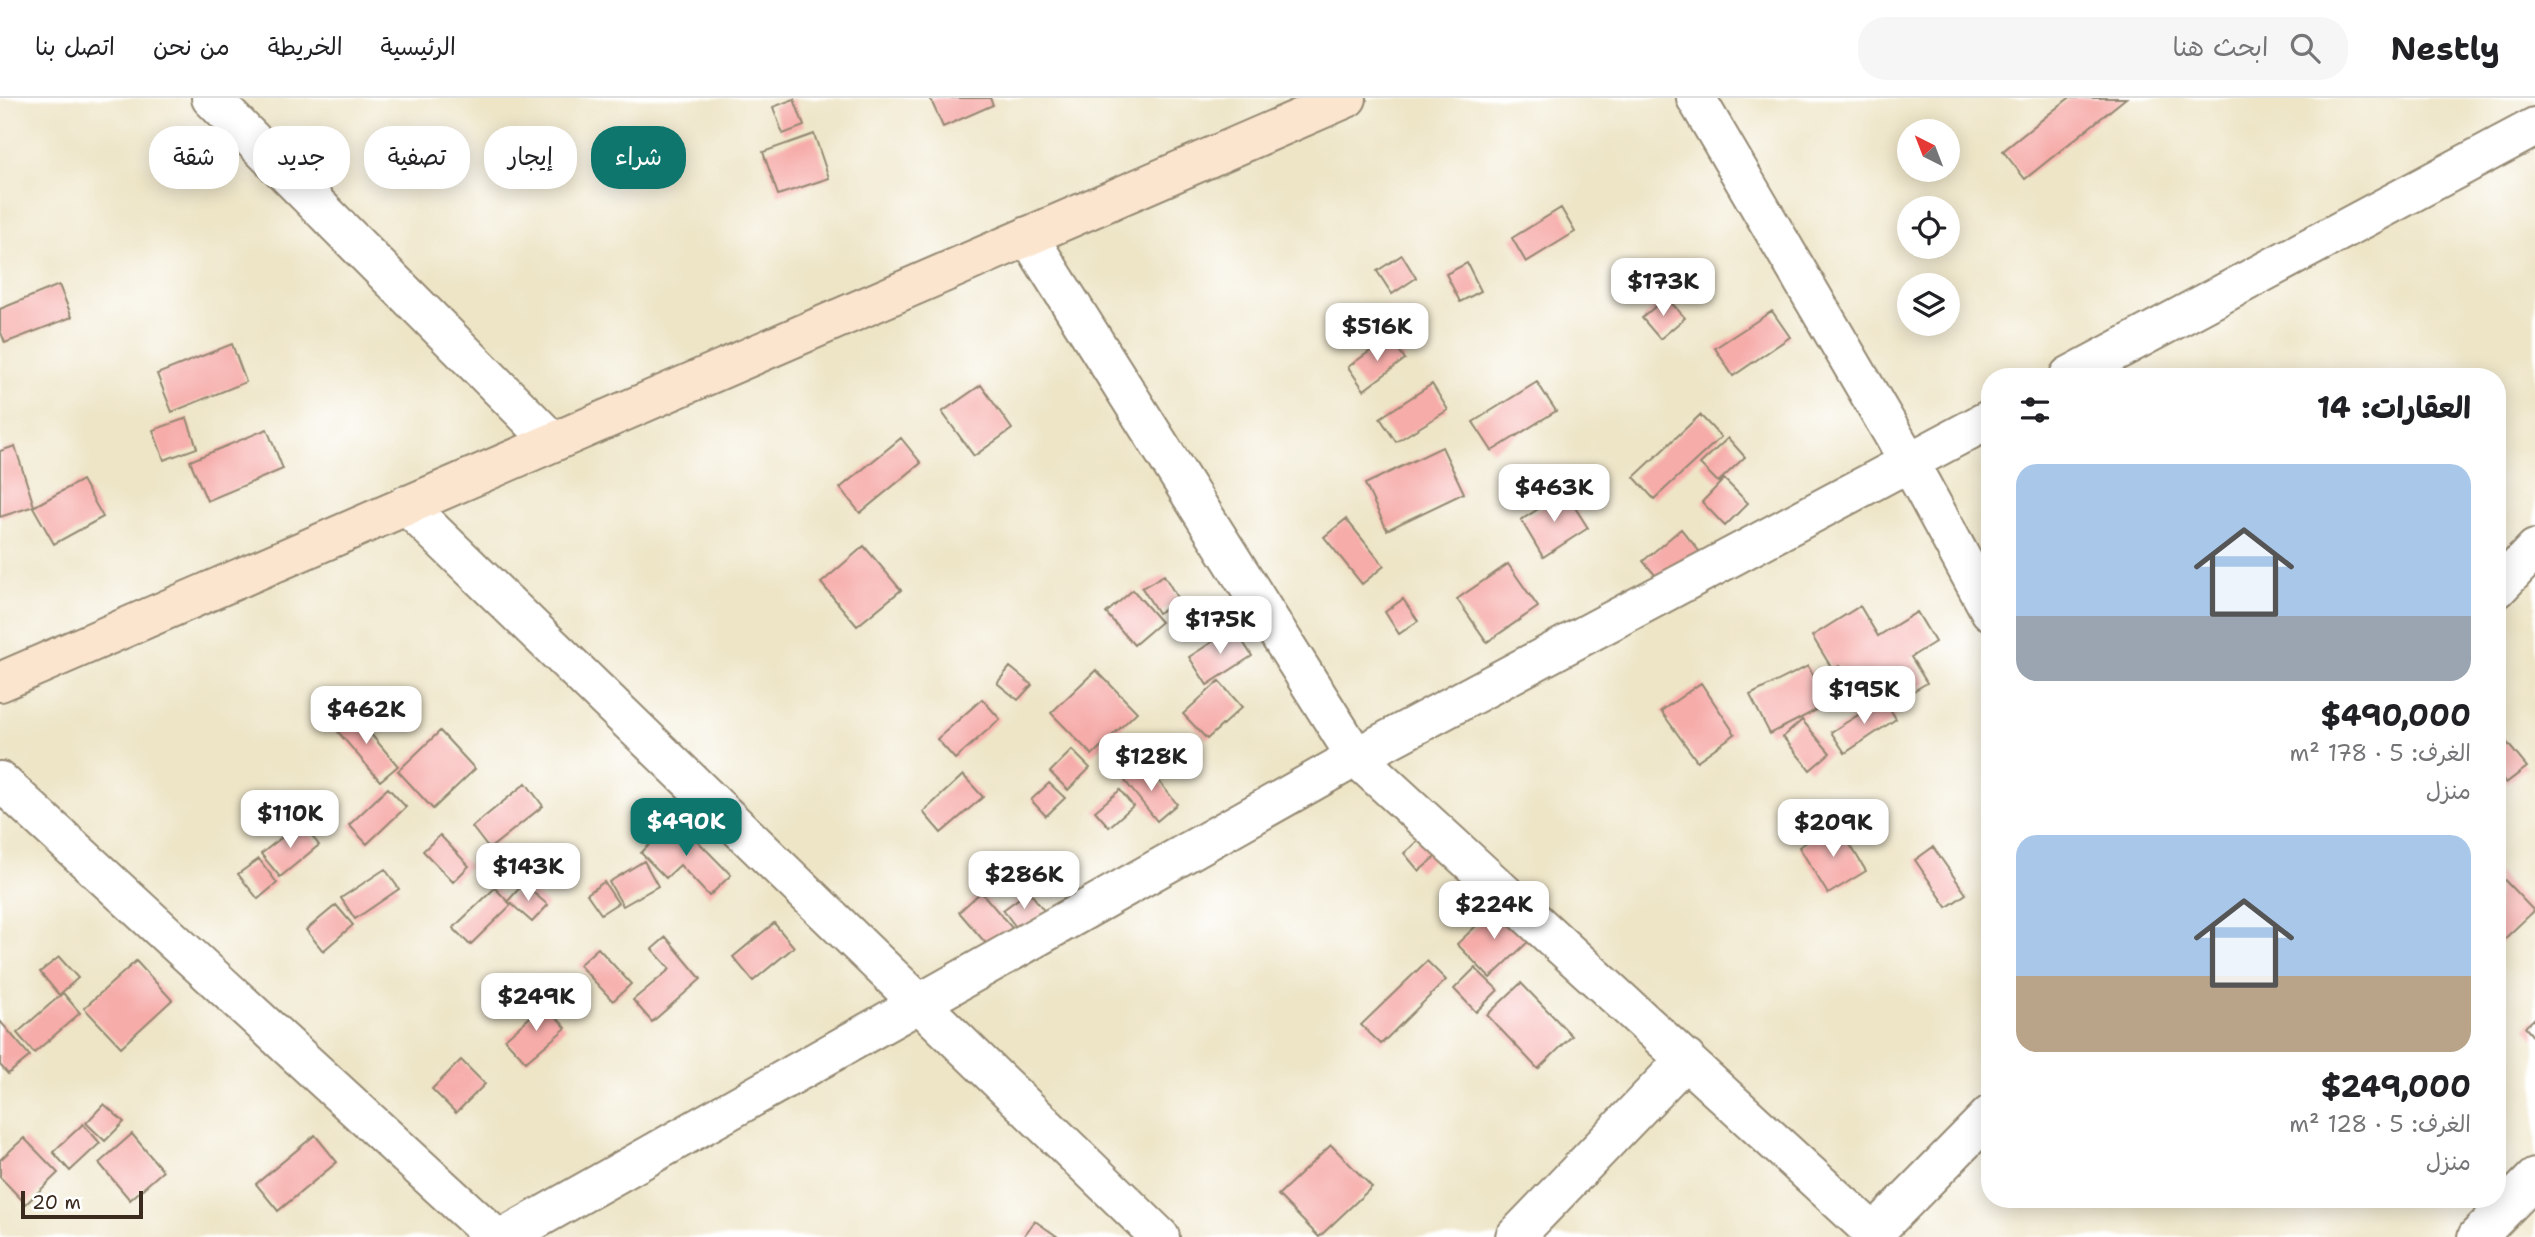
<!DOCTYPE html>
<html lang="ar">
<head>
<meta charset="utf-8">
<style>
  body { margin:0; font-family:"Shantell Sans","Playpen Sans Arabic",sans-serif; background:#f6f6f6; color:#202124; direction:rtl; height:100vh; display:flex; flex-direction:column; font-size:26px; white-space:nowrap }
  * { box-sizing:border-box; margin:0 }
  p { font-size:23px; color:#757577 }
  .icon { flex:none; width:38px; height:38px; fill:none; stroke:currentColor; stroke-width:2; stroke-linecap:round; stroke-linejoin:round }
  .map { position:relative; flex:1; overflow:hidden; direction:ltr }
  .drawer { position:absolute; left:1981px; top:270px; width:525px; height:840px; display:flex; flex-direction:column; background:#fff; border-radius:28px; box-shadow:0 4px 18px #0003; direction:rtl }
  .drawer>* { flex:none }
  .top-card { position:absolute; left:21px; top:28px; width:665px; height:63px; direction:rtl; display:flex; gap:14px }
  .needle { width:46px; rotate:318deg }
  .fabs { position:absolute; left:1897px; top:21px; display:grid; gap:14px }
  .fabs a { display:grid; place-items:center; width:63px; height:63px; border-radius:50%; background:#fff; box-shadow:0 4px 18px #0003; font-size:35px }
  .scale { position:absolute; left:21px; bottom:18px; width:122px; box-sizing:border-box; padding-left:7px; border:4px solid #3b2a1e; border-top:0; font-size:19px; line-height:24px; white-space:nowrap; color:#3b2a1e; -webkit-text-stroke:5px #fff; paint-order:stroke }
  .price { position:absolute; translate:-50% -60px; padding:0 16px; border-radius:14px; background:#fff; color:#222; font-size:23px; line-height:46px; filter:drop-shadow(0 2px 4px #0008) }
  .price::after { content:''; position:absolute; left:50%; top:42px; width:21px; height:16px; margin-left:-10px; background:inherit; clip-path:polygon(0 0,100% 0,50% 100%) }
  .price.active { background:#0f766e; color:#fff }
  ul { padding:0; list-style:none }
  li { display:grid; align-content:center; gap:14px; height:371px; padding:0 35px }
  li span { display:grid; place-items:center; height:217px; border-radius:21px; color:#555 }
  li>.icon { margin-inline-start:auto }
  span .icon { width:126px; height:126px; fill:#fffc; stroke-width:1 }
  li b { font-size:30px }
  h2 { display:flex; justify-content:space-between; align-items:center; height:84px; padding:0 35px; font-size:30px }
  .chip { padding:0 24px; border-radius:28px; background:#fff; box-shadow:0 4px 18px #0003; font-size:24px; line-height:63px }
  .chip.active { background:#0f766e; color:#fff }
  header { display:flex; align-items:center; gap:42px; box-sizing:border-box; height:98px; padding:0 35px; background:#fff; border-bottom:2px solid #e0e0e0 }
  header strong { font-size:33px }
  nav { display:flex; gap:38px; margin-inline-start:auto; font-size:24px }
  .search { width:490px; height:63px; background:#f6f6f6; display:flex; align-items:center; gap:18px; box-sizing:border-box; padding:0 24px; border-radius:28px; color:#757577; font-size:26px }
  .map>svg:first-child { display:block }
  .building { fill:#f6aca9 }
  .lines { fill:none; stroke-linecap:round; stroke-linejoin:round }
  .street-casing { stroke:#948872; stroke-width:42 }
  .secondary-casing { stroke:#948872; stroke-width:42 }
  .street { stroke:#fff; stroke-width:38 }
  .secondary { stroke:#fbe5cf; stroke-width:38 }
</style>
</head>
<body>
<header>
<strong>Nestly</strong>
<div class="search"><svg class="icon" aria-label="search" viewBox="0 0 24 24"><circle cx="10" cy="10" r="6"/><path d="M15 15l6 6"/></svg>ابحث هنا</div>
<nav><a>الرئيسية</a><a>الخريطة</a><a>من نحن</a><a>اتصل بنا</a></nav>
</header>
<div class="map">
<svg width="2535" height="1139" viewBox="0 0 2535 1139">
  <rect width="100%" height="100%" fill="#fff"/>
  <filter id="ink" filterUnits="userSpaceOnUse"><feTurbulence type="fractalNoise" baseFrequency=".0143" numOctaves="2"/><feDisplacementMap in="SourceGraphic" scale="14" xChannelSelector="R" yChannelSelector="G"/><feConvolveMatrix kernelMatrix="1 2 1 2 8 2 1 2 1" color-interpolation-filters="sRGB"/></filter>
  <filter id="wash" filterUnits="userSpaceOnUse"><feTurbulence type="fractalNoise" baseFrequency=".00686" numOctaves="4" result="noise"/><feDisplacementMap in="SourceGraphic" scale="28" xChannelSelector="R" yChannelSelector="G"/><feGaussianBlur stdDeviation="1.57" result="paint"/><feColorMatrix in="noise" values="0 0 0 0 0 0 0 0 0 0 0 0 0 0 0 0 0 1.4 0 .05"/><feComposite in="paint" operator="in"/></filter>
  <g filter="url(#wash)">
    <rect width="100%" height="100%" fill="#eee5c7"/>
    <g id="blocks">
      <path class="building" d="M930,0H990L993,7L943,29Z
        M2069,0H2126L2025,81L2003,53Z
        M794,1L804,28L783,36L773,9Z
        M814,36L829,80L778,97L763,54Z
        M1561,110L1575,134L1526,164L1512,140Z
        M1402,157L1416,180L1392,196L1377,173Z
        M1467,165L1481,193L1460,204L1446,176Z
        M59,187L72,219L5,245L0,232V211Z
        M1666,199L1685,220L1660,241L1642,220Z
        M1772,213L1790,239L1733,278L1715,250Z
        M1390,239L1405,261L1364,292L1348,269Z
        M232,246L246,284L172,314L157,276Z
        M1537,284L1556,313L1492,353L1473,324Z
        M1432,286L1448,312L1396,344L1380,320Z
        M981,287L1012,331L974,358L942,314Z
        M1700,317L1721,339L1654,401L1634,379Z
        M187,320L197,350L164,362L153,332Z
        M267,331L283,371L207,403L190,363Z
        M901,340L921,365L860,415L840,390Z
        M1728,340L1745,359L1718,384L1700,366Z
        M15,348L34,408L0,419V353Z
        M1442,349L1464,395L1387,432L1365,386Z
        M1724,381L1748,405L1725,428L1702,404Z
        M82,382L103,419L54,446L33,409Z
        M1565,394L1588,430L1543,459L1521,422Z
        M1346,421L1384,468L1362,486L1324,439Z
        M1681,431L1700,454L1662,485L1643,463Z
        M864,448L901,492L857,528L821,485Z
        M1508,466L1538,509L1487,544L1457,501Z
        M1164,477L1179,503L1158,515L1142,490Z
        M1133,492L1161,524L1134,547L1106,515Z
        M1403,501L1418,523L1399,536L1385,514Z
        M1860,508L1878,538L1917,514L1935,544L1911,559L1927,585L1905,598L1891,575L1856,596L1839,568L1833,572L1812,538Z
        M1234,530L1252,558L1207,587L1189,559Z
        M1808,568L1828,606L1770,636L1750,597Z
        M1010,569L1032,587L1018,602L997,585Z
        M1096,572L1137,614L1092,657L1051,615Z
        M1219,583L1242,609L1207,641L1183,616Z
        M1701,585L1735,636L1697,663L1661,613Z
        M982,601L1000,621L955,661L937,641Z
        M1884,601L1896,621L1845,655L1831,634Z
        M352,614L398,668L380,683L334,629Z
        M1802,622L1830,655L1810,672L1783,639Z
        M440,633L475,671L433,711L398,673Z
        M2504,641L2527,669L2506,685L2497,674V646Z
        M1072,652L1090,670L1068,692L1050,674Z
        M1146,667L1177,706L1157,723L1125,683Z
        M963,677L983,699L941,735L923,714Z
        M526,685L543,708L489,751L472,729Z
        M1049,685L1065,700L1046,718L1031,702Z
        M388,690L406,709L367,746L349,727Z
        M1120,692L1133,708L1109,729L1095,713Z
        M676,721L731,777L709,798L680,767L666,780L641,755Z
        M301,724L319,747L280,779L261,756Z
        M1837,725L1866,773L1828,796L1799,749Z
        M440,737L469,768L453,784L423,753Z
        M1424,738L1439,756L1419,773L1404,755Z
        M1933,749L1966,796L1947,809L1915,762Z
        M259,761L277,785L258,801L238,776Z
        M644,763L658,788L623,808L609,784Z
        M385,771L399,791L355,821L341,800Z
        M2497,774L2534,813L2497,848Z
        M604,784L618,805L601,816L587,796Z
        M523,786L548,807L532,824L508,803Z
        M495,790L511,807L470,847L453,830Z
        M1029,793L1045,814L1019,833L1003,812Z
        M981,794L1012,830L989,849L959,814Z
        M1499,806L1531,841L1490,880L1457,846Z
        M336,807L353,827L323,853L306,832Z
        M774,825L794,849L753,883L733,859Z
        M666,839L701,881L652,924L633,902L670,871L652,851Z
        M598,850L631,886L613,903L579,867Z
        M59,859L78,880L59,897L40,874Z
        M136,863L172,902L121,949L84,910Z
        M1427,863L1446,882L1381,946L1361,927Z
        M1475,870L1498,892L1476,914L1454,891Z
        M1521,885L1572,938L1538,971L1487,917Z
        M63,895L80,915L34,955L17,935Z
        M545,906L566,930L526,964L505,941Z
        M2535,920V941L2525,929Z
        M0,923L30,958L8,976L0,967Z
        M461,962L485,986L456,1015L432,991Z
        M104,1006L124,1024L105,1043L86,1025Z
        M83,1026L100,1045L70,1073L53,1054Z
        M132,1036L163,1073L130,1102L99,1065Z
        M315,1037L337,1064L278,1113L256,1086Z
        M24,1040L58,1075L26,1106L0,1079V1062Z
        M1331,1047L1372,1089L1319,1139L1278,1097Z
        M1035,1123L1058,1139H1023Z"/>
    </g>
  </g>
  <g filter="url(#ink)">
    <use href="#blocks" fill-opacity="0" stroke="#948872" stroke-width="2"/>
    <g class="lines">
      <defs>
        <path id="street" d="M211,0L553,344
          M1696,0L1909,364L1990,513
          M1028,138L1356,659L1878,1139
          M2069,278L2535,29
          M406,407L1160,1139
          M2497,491L2535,451
          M0,683L495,1139
          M1874,1135L1990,1017
          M505,1139L1356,659L1990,321
          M1515,1139L1686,961
          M2477,1139L2535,1080"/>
        <path id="secondary" d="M0,584L1347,0"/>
      </defs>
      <use href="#street" class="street-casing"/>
      <use href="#secondary" class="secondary-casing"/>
      <use href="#street" class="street"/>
      <use href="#secondary" class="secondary"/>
    </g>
  </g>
</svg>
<div class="fabs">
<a><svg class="needle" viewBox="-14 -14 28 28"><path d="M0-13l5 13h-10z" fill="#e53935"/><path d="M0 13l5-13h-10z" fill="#757577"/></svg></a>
<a><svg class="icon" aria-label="locate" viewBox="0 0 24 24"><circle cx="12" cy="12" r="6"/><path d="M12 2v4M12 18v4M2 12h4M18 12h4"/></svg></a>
<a><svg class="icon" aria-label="layers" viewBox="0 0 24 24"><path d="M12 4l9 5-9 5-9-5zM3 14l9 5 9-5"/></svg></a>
</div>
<div class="scale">20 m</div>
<b class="price" style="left:1663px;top:220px">$173K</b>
<b class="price" style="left:1377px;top:265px">$516K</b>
<b class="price" style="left:1554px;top:426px">$463K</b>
<b class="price" style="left:1220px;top:558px">$175K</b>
<b class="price" style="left:1864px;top:628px">$195K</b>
<b class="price" style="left:366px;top:648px">$462K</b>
<b class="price" style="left:1151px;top:695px">$128K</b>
<b class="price" style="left:290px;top:752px">$110K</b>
<b class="price active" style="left:686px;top:760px">$490K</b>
<b class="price" style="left:1833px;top:761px">$209K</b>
<b class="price" style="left:528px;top:805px">$143K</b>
<b class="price" style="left:1024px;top:813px">$286K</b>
<b class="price" style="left:1494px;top:843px">$224K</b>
<b class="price" style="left:536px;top:935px">$249K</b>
<div class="top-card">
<a class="chip active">شراء</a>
<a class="chip">إيجار</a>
<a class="chip">تصفية</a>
<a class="chip">جديد</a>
<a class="chip">شقة</a>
</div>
<section class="drawer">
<h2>العقارات: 14<svg class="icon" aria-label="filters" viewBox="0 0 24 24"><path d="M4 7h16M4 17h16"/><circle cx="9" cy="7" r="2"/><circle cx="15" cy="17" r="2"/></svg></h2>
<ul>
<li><span style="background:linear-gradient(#a9c7e8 70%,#9aa5b1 0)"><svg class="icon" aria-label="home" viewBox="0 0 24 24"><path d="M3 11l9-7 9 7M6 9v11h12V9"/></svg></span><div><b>$490,000</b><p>الغرف: 5 · 178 m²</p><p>منزل</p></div></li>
<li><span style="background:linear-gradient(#a9c7e8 65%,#b9a48a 0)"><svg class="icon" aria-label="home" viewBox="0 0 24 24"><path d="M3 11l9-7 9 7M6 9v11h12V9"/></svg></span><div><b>$249,000</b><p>الغرف: 5 · 128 m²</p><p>منزل</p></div></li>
</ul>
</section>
</div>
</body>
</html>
